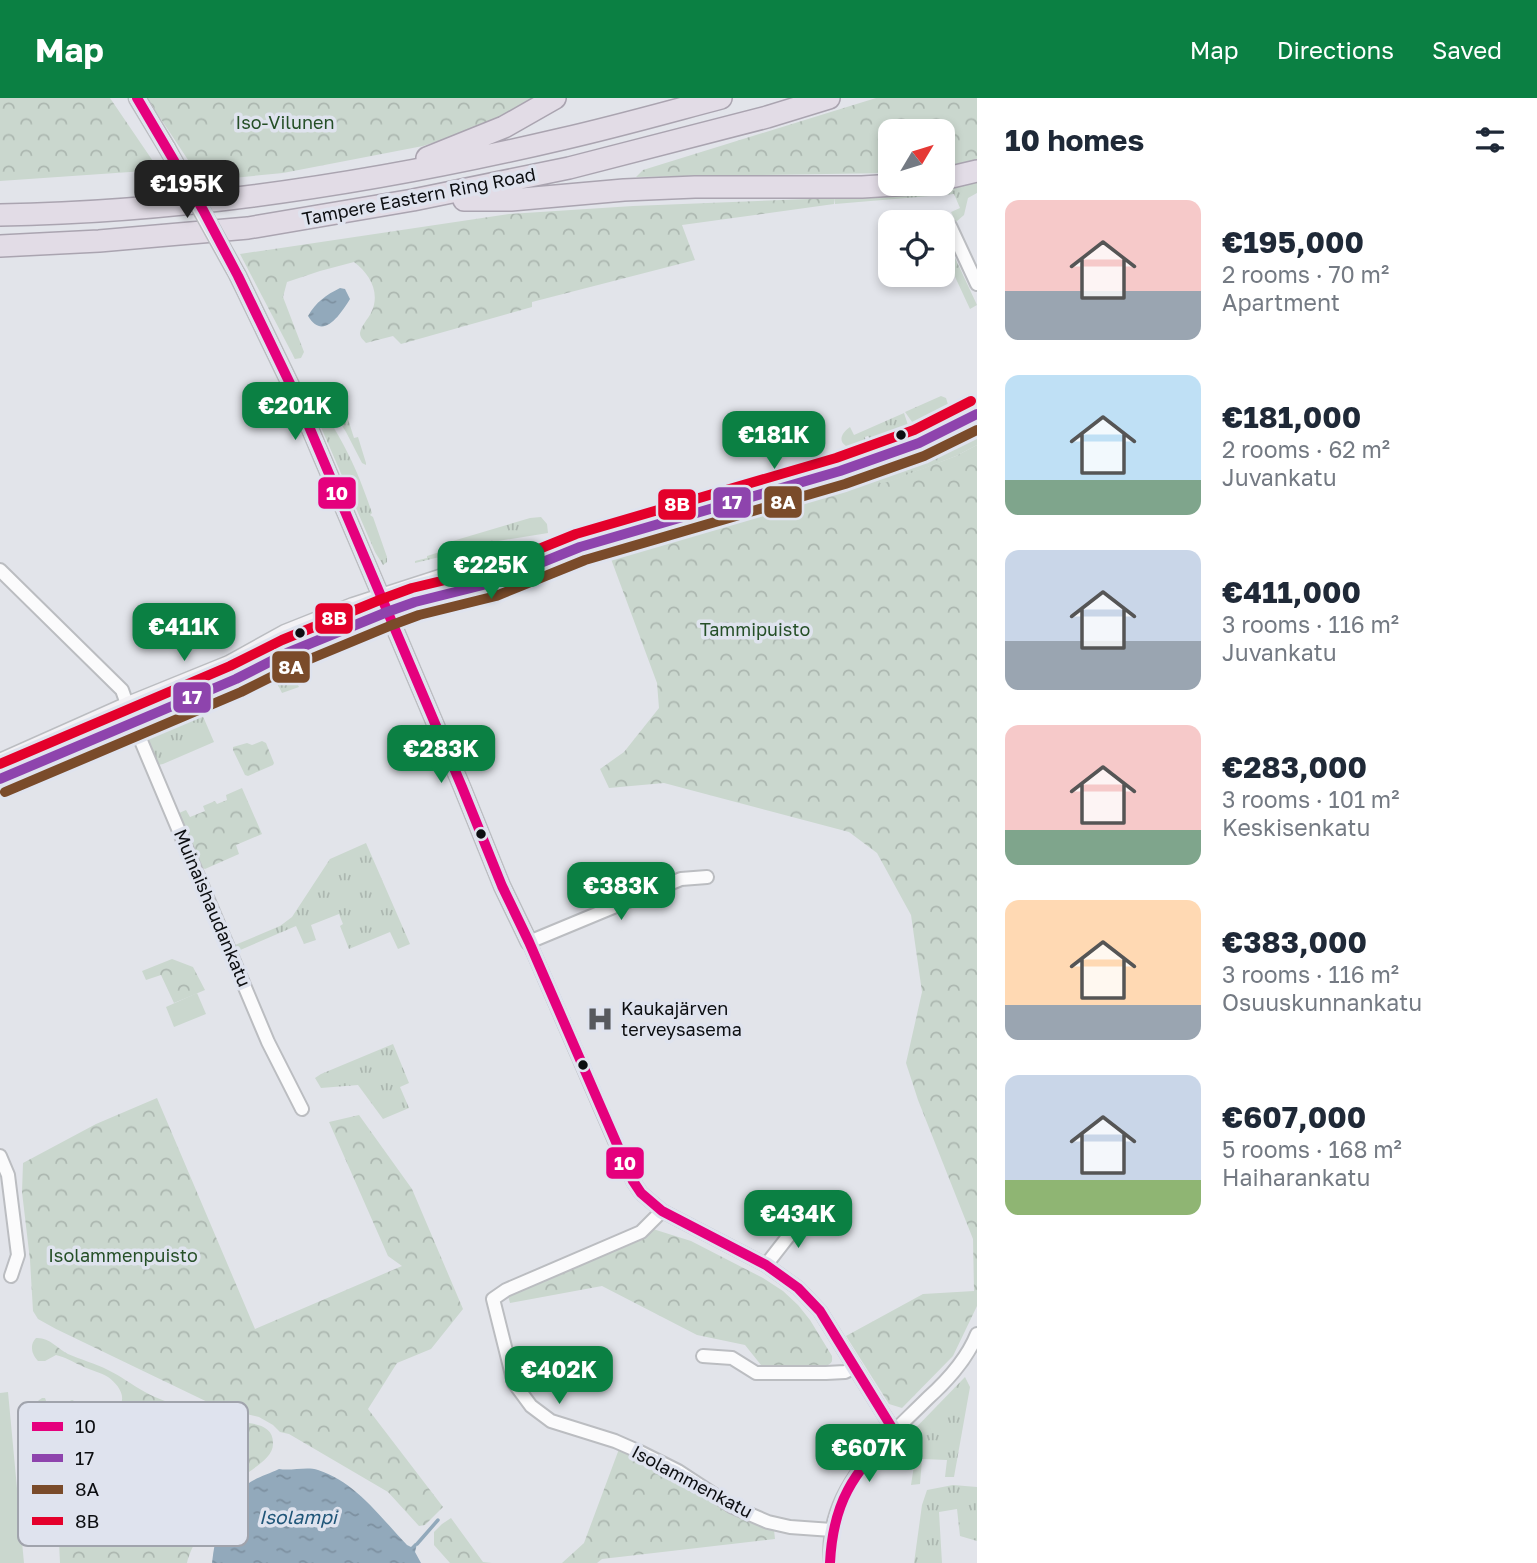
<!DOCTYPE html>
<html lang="en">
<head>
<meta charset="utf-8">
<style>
  body { margin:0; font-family:"Golos Text",sans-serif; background:#f2f2f3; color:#1f2937; height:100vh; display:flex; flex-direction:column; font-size:26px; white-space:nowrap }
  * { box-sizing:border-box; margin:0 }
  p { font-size:23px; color:#747a83 }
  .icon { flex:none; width:38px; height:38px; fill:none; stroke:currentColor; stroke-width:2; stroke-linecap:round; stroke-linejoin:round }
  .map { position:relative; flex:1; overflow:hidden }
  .drawer { display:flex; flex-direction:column; background:#fff; width:560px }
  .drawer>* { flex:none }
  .needle { width:46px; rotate:52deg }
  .tools { position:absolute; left:878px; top:21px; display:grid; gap:14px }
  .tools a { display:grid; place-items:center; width:77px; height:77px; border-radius:14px; background:#fff; box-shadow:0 4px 10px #0003; font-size:35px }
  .price { position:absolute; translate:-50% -60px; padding:0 16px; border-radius:14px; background:#0b8043; color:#fff; font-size:23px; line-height:46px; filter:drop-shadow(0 2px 4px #0008) }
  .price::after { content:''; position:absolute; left:50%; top:42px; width:21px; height:16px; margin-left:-10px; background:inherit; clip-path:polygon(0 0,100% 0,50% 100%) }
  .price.active { background:#222; color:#fff }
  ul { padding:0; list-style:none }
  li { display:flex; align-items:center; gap:21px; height:175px; padding:0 28px }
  li span { display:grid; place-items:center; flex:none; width:196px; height:140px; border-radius:14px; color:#555 }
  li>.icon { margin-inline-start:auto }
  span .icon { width:84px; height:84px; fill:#fffc; stroke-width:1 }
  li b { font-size:30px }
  h2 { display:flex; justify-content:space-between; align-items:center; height:84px; padding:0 28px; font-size:30px }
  header { display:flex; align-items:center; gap:42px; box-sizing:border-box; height:98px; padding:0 35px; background:#0b8043; color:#fff }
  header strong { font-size:33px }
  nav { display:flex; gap:38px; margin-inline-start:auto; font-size:24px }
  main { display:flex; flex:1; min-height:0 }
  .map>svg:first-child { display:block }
  .grass { fill:url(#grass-tufts) }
  .forest { fill:url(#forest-crowns) }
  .garden { fill:#cad7ce }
  .water { fill:url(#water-ripples) }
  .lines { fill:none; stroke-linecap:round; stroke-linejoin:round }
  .stream { stroke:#92a9bb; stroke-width:3.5 }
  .street-casing { stroke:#bbbdc1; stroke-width:16 }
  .secondary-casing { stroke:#bbbdc1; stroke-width:19 }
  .highway-casing { stroke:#aaa4b0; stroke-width:24 }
  .street { stroke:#fbfbfc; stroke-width:12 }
  .secondary { stroke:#f3f2f5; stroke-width:16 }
  .highway { stroke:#e2dce6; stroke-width:21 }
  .secondary-bridge-casing { stroke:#bbbdc1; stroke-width:19; stroke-linecap:butt }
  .secondary-bridge { stroke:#f3f2f5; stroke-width:16 }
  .bus-1-casing { stroke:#dfe3ee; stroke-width:16 }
  .bus-2-casing { stroke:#dfe3ee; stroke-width:16 }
  .bus-3-casing { stroke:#dfe3ee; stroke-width:16 }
  .bus-4-casing { stroke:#dfe3ee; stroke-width:16 }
  .bus-1 { stroke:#e5007d; stroke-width:10 }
  .bus-2 { stroke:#8e44ad; stroke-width:10 }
  .bus-3 { stroke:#7a4b2a; stroke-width:10 }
  .bus-4 { stroke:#e4002b; stroke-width:10 }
  .bus-dot { fill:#0c0e11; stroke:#dfe3ee; stroke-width:2.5 }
  .labels { text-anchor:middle; stroke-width:7; stroke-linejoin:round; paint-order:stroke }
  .park-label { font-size:18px; fill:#254f27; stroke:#dfe3ee }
  .street-label { font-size:18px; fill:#0c0e11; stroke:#dfe3ee }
  .poi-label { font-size:18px; fill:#0c0e11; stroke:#dfe3ee; text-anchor:start }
  .water-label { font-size:19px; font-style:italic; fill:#1f5578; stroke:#dfe3ee }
  .key { fill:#dfe3ee; stroke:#a0a3ac; stroke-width:2 }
  .key-label { font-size:19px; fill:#0c0e11 }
  .line-badge { stroke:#dfe3ee; stroke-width:2.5 }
  .badge-label { font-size:19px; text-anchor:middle; font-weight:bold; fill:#fff }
</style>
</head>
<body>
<header>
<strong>Map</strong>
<nav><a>Map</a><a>Directions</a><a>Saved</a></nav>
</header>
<main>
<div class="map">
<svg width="977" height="1465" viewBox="0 0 977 1465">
  <defs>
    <pattern id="grass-tufts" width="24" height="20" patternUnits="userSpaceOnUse" patternTransform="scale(1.75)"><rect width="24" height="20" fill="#cad7ce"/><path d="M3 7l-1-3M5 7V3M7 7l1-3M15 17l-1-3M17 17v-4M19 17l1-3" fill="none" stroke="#acb7b0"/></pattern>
    <pattern id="forest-crowns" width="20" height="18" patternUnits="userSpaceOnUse" patternTransform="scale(1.75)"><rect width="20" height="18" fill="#cad7ce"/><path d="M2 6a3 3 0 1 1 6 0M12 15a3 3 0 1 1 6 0" fill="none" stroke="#acb7b0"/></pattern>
    <pattern id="water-ripples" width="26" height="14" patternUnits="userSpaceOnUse" patternTransform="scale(1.75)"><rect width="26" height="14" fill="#92a9bb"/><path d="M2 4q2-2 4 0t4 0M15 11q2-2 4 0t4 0" fill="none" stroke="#7d90a0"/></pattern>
  </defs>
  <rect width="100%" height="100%" fill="#e2e4ea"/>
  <path class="grass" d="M977,82V95L968,100L964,117L956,124L951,114L960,110L954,96L835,106L834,100L944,90Z
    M943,134L977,207L970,211L943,153Z
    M331,291L335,293L329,297L341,316L346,315L354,340L358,339L366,365V367L362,365L346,334L326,302L325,295Z
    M941,298L946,300L949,310L935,320L915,328L905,314Z
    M314,300L317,303C342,340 358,372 372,415L370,417L373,419L387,459V464L383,467L375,454L314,313L312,303Z
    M904,315L909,330L906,332L904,329L896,332V335L874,344L871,343L868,338L865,339L866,345L860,347L846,348C837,342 843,334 850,329L854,337Z
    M977,334V347L956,358L881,387L874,381L923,361L962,341L965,344L971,341L970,338Z
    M541,419L547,426L548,435L492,444L452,456L415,465V463L427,460V458L446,452V445L530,420Z
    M284,570C293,572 295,581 299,589L282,595L277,585L202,616L214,644L163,666L158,667L145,636V631Z
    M366,745L410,846L398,851L390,834L349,851L340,828L343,826L339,816L311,827L316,842L304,846L296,828L238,853L235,847L280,828L292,819L330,761Z
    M393,946L409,985L400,989L409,1010L383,1021L358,987L321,990L315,980L321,976Z
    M965,1279L970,1289L954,1379H945L947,1362L922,1361L920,1386L911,1387L917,1348L902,1344Z
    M953,1387L977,1389V1443L960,1438L957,1411L939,1414L942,1465H914L922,1407L927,1392Z"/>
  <path class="forest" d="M0,0H110L159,72L0,83Z
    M147,0H539L525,9L472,32L423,48L283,75L202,83Z
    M876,0H977V63L943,69V33H891V75L636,79L643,72Z
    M834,100V106L682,127L695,162L532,204V209L401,246L393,238L366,245C363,241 360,240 360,235C361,228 368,221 371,215C381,195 370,176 354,164L320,173L287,184L283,199L304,254L301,260L295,261L240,156L509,116L633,108Z
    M977,347V1208L953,1258L902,1310L889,1306L846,1238L923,1196L974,1193L973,1141L918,1002L906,965L922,894L911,817L877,755L849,734L664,685L609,690L600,671L624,654L659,610L657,585L611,461L874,381L882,386L956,358Z
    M262,643L266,645L274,665L273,667L248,678L245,677L233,652V649L247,645L252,647Z
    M242,690L262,736L236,747L239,756L205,771L203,770L179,715L186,712L190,719L205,713L203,708L215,703L217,706L227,702L226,697Z
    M172,861L193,869L205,892L174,905L161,877L146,882L142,873Z
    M157,1000L255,1231L402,1168L388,1158L329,1024L359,1017L412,1091L463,1211L431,1251L397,1265L368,1311L443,1409L425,1427L419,1428L388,1394L289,1336L280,1334L273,1327L259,1319L220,1310L56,1231L38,1221L33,1213L30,1162L22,1094L23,1065L96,1026Z
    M653,1131L691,1143L763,1180L783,1193L798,1207L810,1222L832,1258C832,1263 833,1264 828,1267C821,1272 772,1268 761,1267L745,1247L697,1237L602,1188L510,1205L508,1198L641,1142Z
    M36,1240C49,1239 57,1250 68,1256C81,1262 95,1265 108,1272C121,1278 132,1287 145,1294C157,1301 171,1305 185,1310C198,1315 212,1320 226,1323C241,1326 274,1321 273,1346C273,1361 251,1371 241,1380C224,1393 191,1444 187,1465H60L59,1444L50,1399L38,1303L42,1300H45L48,1308L59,1401L66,1415L74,1418C105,1409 83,1382 75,1364C68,1350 60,1320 65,1305L72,1302L76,1304L89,1318C99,1320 108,1318 116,1312C129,1301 119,1287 108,1279C100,1274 90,1272 82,1268C73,1264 65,1259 56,1257L45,1263H38C32,1257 29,1247 36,1240Z
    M619,1351L661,1369L726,1411L750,1424L774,1432L775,1441L602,1461L597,1465H562L584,1445Z
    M451,1420L483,1464L492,1465H450L434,1447V1434L442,1426Z"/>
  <path class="garden" d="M197,895L206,916L174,929L166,909Z
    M8,1294L24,1465H0V1295Z"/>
  <path class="water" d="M340,190L345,191L350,201C340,217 323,243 308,218C316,204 326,197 340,190Z
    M279,1371C292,1373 307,1368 318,1372C356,1384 381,1420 407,1447L411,1449L415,1445L417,1446L415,1454L421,1465H212C215,1438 221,1412 241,1393C245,1389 249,1384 254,1382C261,1378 271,1375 279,1371Z"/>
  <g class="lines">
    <path class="stream" d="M417,1446L438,1422"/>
    <defs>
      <path id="street" d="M950,128L977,186
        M0,472L122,592L136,631L268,944L302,1011
        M707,779L681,781L529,844L621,1057L633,1083L641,1095L662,1113L766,1167L798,1190L820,1213L894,1333
        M0,1058L8,1077L18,1157L11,1178
        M662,1113L641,1134L506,1192L493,1201L514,1285L531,1308L551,1323L615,1343L640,1354L678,1373L733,1409L768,1424L790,1429L832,1432
        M766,1167L787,1140L808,1117
        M703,1258L732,1260L756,1275H826L845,1274L855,1269
        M830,1465C830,1454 830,1443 832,1433C842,1376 890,1338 928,1300C948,1282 967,1261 977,1236"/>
      <path id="secondary" d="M137,0L167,50
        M238,178L296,298L462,689L502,788L529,844
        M0,664L128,607L229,566L285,535L353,508L461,473L540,457
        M0,681L236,581L287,555L387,514L415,504L491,485L580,449L840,373L919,345L977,316"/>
      <path id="highway" d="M427,60L504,29L555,0
        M943,81L977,73
        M464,102H511L624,92L695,89H862L911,86
        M0,117C188,114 379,84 562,41C615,29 668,14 721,0
        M0,148L99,143L248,130L413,102L569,70L767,19L829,0"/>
    </defs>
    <use href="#street" class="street-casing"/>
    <use href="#secondary" class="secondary-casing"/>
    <use href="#highway" class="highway-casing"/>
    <use href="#street" class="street"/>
    <use href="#secondary" class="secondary"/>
    <use href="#highway" class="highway"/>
    <defs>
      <path id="secondary-bridge" d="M167,50L238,178"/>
    </defs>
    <use href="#secondary-bridge" class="secondary-bridge-casing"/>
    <use href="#secondary-bridge" class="secondary-bridge"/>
    <defs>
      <path id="bus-1" d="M137,0L203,112L238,178L296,298L462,689L502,788L529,844L633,1083L641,1095L662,1113L766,1167L798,1190L820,1213L894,1333
        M830,1465C833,1403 853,1377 894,1333"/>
      <path id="bus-2" d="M0,681L236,581L287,555L387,514L415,504L491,485L580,449L840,373L919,345L977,316"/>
      <path id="bus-3" d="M5,694L241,594L293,568L392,527L419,517L496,498L585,462L845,386L924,358L977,332"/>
      <path id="bus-4" d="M0,666L230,568L282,542L382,501L412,490L487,472L576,436L836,360L914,332L971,303"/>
    </defs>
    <use href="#bus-1" class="bus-1-casing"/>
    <use href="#bus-2" class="bus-2-casing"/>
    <use href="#bus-3" class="bus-3-casing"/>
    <use href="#bus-4" class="bus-4-casing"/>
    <use href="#bus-1" class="bus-1"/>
    <use href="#bus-2" class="bus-2"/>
    <use href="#bus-3" class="bus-3"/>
    <use href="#bus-4" class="bus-4"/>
  </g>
  <defs>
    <symbol id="hospital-bare" viewBox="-9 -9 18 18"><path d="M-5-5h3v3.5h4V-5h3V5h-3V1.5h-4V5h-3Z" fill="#57595d" stroke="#dfe3ee" stroke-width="2.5" paint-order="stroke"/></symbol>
  </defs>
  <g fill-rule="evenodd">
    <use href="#hospital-bare" x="581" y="902" width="38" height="38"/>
  </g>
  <g class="bus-dot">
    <circle cx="901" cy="337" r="6"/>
    <circle cx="300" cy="535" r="6"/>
    <circle cx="481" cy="736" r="6"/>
    <circle cx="583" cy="967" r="6"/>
  </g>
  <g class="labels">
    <g class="park-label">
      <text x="285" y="31">Iso-Vilunen</text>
      <text x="755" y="538">Tammipuisto</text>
      <text x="123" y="1164">Isolammenpuisto</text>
    </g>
    <g class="street-label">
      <text transform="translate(419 99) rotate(-11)" y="6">Tampere Eastern Ring Road</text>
      <text transform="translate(212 810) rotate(67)" y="6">Muinaishaudankatu</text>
      <text transform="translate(692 1384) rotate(28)" y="6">Isolammenkatu</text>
    </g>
    <g class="poi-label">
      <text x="621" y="917">Kaukajärven<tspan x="621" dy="21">terveysasema</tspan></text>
    </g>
    <g class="water-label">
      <text x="298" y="1426">Isolampi</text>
    </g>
  </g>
  <rect x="18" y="1304" width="230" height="144" rx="10" class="key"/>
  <rect x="32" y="1324" width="31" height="9" fill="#e5007d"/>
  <rect x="32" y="1356" width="31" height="8" fill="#8e44ad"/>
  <rect x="32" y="1387" width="31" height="9" fill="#7a4b2a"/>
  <rect x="32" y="1419" width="31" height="8" fill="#e4002b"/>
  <g class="key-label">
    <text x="75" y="1335">10</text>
    <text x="75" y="1367">17</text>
    <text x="75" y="1398">8A</text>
    <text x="75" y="1430">8B</text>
  </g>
  <g class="line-badge">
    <rect x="317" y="378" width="40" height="34" rx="7" fill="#e5007d"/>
    <rect x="763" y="387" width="40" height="34" rx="7" fill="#7a4b2a"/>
    <rect x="712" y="388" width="40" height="33" rx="7" fill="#8e44ad"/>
    <rect x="657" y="390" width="40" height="33" rx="7" fill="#e4002b"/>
    <rect x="314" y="504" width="40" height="33" rx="7" fill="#e4002b"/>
    <rect x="271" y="552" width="40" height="34" rx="7" fill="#7a4b2a"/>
    <rect x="172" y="583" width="40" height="33" rx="7" fill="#8e44ad"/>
    <rect x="605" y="1048" width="40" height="34" rx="7" fill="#e5007d"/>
  </g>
  <g class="badge-label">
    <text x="337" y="402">10</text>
    <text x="783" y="411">8A</text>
    <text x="732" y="411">17</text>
    <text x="677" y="413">8B</text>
    <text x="334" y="527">8B</text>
    <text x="291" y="576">8A</text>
    <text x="192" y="606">17</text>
    <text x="625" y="1072">10</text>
  </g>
</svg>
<div class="tools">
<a><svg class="needle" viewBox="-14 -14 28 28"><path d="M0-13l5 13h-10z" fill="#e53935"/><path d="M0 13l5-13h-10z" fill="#747a83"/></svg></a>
<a><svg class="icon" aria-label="locate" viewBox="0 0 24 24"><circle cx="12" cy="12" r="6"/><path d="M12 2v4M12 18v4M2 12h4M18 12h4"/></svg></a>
</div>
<b class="price active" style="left:187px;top:122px">€195K</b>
<b class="price" style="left:295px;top:344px">€201K</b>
<b class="price" style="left:774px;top:373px">€181K</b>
<b class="price" style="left:491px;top:503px">€225K</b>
<b class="price" style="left:184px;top:565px">€411K</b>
<b class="price" style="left:441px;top:687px">€283K</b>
<b class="price" style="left:621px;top:824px">€383K</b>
<b class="price" style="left:798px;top:1152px">€434K</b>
<b class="price" style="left:559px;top:1308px">€402K</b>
<b class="price" style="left:869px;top:1386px">€607K</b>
</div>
<section class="drawer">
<h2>10 homes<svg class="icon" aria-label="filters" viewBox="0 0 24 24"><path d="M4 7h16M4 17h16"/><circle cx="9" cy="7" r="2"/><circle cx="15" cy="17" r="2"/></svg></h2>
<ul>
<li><span style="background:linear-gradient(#f6c9c9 65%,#9aa5b1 0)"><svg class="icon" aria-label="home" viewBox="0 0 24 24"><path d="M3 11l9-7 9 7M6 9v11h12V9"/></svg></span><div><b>€195,000</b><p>2 rooms · 70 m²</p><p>Apartment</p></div></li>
<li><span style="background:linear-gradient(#bfe0f5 75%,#7fa58c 0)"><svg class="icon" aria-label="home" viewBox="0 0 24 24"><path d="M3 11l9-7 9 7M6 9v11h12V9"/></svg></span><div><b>€181,000</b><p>2 rooms · 62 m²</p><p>Juvankatu</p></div></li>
<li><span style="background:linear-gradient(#c9d6e8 65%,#9aa5b1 0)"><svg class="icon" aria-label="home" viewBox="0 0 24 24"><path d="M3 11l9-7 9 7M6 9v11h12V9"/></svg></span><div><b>€411,000</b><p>3 rooms · 116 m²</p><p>Juvankatu</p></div></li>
<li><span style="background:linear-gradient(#f6c9c9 75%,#7fa58c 0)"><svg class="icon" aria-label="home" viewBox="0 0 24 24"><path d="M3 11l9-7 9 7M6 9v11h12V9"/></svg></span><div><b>€283,000</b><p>3 rooms · 101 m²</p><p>Keskisenkatu</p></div></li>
<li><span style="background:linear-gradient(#ffd9b3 75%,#9aa5b1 0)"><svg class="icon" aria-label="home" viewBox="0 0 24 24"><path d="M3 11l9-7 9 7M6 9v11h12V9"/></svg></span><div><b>€383,000</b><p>3 rooms · 116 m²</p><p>Osuuskunnankatu</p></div></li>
<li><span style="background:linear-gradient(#c9d6e8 75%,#8fb573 0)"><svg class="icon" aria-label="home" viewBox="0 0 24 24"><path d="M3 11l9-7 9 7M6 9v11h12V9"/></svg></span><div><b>€607,000</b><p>5 rooms · 168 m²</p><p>Haiharankatu</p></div></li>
</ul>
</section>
</main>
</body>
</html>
